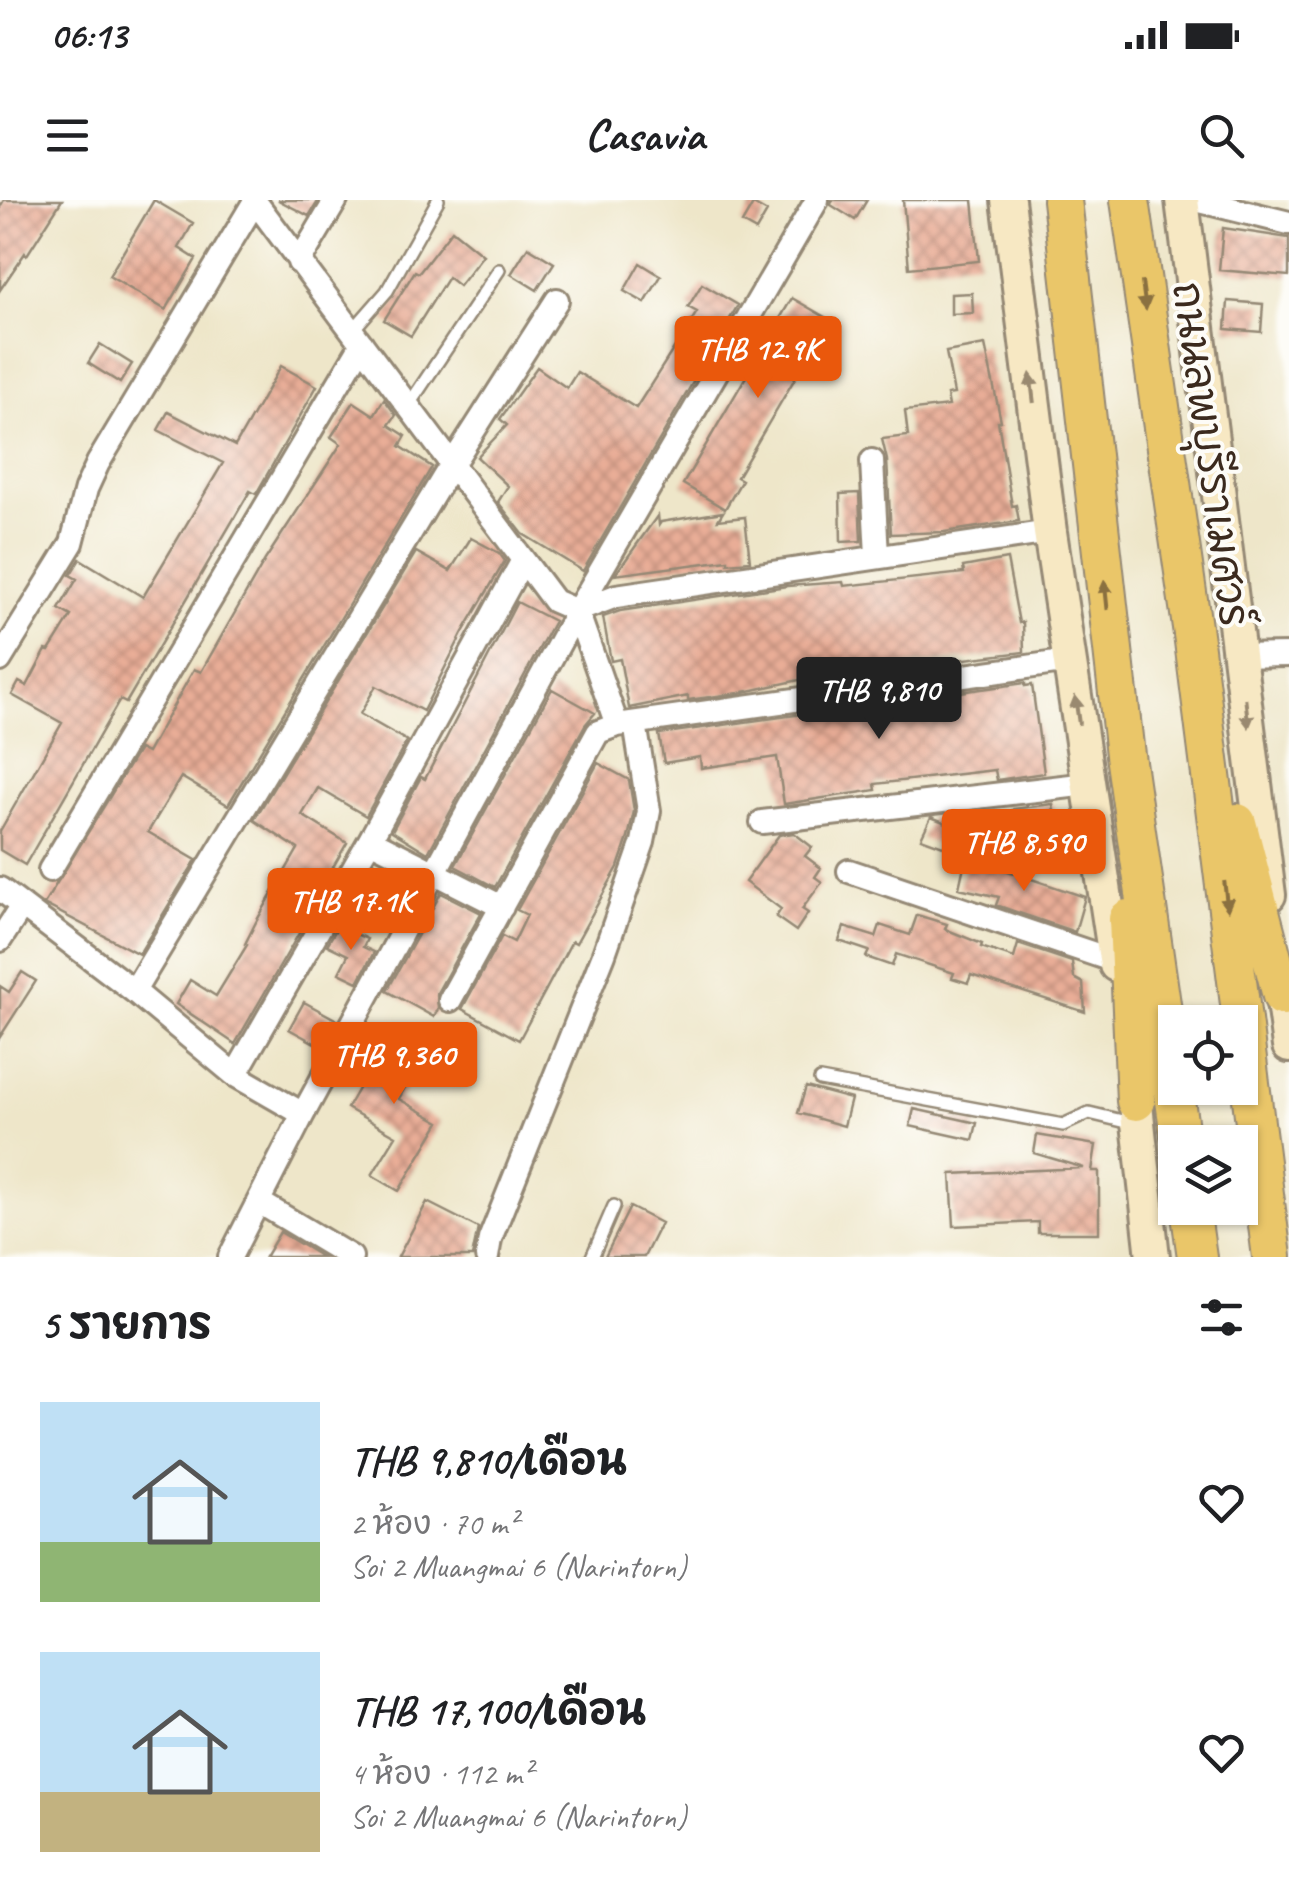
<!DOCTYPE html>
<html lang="th">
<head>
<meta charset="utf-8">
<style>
  body { margin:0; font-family:Caveat,"Playpen Sans Thai",sans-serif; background:#f2f2f2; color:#202124; height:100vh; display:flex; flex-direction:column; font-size:38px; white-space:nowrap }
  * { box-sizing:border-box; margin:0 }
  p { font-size:32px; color:#757577 }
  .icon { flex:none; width:55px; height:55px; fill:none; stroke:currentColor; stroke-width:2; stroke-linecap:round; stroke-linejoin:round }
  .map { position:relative; height:1057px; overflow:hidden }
  .sheet { display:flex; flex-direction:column; background:#fff; flex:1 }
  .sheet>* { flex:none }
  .tools { position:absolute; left:1158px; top:805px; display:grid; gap:20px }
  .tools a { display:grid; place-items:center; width:100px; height:100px; border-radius:0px; background:#fff; box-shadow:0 2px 8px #0004; font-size:50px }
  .price { position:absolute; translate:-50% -85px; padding:0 22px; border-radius:10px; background:#ea580c; color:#fff; font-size:32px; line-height:65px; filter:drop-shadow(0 2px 5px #0008) }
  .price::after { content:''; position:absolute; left:50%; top:60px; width:30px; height:22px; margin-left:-15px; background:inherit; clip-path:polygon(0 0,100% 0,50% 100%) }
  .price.active { background:#222; color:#fff }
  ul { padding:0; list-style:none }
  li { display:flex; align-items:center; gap:30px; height:250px; padding:0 40px }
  li span { display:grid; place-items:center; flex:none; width:280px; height:200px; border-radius:0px; color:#555 }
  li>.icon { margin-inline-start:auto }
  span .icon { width:120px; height:120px; fill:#fffc; stroke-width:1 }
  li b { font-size:42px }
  h2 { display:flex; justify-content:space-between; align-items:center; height:120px; padding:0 40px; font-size:42px }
  .status { display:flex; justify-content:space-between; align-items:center; height:70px; padding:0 50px; background:#fff; direction:ltr }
  .status svg { height:28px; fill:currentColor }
  header { display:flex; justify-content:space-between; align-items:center; height:130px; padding:0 40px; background:#fff; font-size:45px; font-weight:700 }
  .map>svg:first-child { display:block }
  .building { fill:url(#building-cross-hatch) }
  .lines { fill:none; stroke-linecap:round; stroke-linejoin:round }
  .service-casing { stroke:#948874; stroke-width:16 }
  .minor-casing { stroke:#948874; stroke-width:28 }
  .secondary-casing { stroke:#948874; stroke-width:38 }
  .primary-casing { stroke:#948874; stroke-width:42 }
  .service { stroke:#fff; stroke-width:11 }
  .minor { stroke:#fff; stroke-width:22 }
  .secondary { stroke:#f7e8c3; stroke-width:32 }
  .primary { stroke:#eac669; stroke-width:38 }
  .oneway { fill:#8a7040 }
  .oneway2 { fill:#998970 }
  .labels { text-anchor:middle; stroke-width:8; stroke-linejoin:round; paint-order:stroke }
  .street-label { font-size:42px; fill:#3b2a1e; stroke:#fdfcf7 }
</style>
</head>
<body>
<div class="status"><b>06:13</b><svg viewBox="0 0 49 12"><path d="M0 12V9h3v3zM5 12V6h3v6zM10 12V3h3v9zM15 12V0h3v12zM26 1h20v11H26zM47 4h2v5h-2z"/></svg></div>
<header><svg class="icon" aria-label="menu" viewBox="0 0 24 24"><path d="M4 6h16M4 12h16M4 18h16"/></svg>Casavia<svg class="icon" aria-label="search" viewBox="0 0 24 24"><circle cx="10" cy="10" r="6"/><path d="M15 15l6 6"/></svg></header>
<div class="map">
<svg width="1289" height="1057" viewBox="0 0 1289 1057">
  <defs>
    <pattern id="building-cross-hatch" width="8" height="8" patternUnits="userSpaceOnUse" patternTransform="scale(2.5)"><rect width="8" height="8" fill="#e9ad97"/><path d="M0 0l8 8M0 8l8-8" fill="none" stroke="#be8d7b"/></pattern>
  </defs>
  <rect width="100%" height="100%" fill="#fdfcf7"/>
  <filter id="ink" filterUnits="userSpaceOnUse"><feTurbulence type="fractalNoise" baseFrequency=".01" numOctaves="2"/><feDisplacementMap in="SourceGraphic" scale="20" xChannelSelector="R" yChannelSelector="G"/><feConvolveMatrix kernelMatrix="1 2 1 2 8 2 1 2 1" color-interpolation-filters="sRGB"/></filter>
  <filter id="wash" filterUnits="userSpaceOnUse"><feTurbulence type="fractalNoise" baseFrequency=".0048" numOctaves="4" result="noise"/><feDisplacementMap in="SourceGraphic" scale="40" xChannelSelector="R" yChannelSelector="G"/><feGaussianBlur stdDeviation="2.25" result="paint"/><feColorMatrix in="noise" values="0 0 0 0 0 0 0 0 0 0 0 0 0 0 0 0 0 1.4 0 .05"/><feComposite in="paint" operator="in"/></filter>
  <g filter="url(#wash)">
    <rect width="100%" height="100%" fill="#eee6c9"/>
    <g id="blocks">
      <path class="building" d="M4,0H62L27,55L25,53L0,90V7Z
        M154,0L193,23L179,48L196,59L166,110L109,76Z
        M278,0H319L309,16Z
        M832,0H867L855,20L831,5Z
        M903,0H973L979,61L909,68Z
        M753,4L767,12L756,31L742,23Z
        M1223,28L1289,38V76L1219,70Z
        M452,30L483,55L459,86L448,77L411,136L384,120L415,71L419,73Z
        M528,47L554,63L537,90L511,74Z
        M640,63L661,76L645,103L624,91Z
        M702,84L738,105L583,371L523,334L498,302L508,286L477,257L507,225L500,219L537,167L567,188L577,172L636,208L697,112L688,107Z
        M972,93L973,113L951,114V94Z
        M792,98L837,124L817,161L808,156L737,277L742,280L725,309L683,284Z
        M1228,101L1263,104L1261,132L1226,129Z
        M100,144L132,164L120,183L88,163Z
        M985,145L1001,221H998L1012,306L1016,305L1019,321L944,332L891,334L887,260L882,239L908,236L905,211L949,206L947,195L954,194L946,152Z
        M281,166L317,186L256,294L250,291L126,503L120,500L25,665L0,650V631L62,523L12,495L19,482L27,486L46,450L49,451L71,416L59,409L77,379L70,375L80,359L143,397L223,263L158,230L168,212L235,246Z
        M384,199L396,215L389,225L406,236L400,246L432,267L228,605L181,577L148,632L196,660L139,754L44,704L139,549L147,553L194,469L201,472L265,360L341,244L331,237L354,202L374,215Z
        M859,293L861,341L841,342L840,294Z
        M723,312L718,320L745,317L750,361L728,363V360L615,375L658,315L659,325L661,322Z
        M471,338L499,353L505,361L463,432L423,511L376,486L360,514L407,541L366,616L318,588L302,615L347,643L333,667L336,669L235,844L176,804L190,780L216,796L247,745L245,744L257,720L298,649L254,620L416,352L450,371Z
        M1007,359L1019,423L1023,422L1024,452L813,477L739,493L688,500V496L629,508L620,459L611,461L603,417L620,411L787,386L843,382L844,386L964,373L963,367Z
        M517,402L554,421L428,653L392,631L421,577L425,579Z
        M1025,483V486L1032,485L1044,573L997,580L995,570L875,584L876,590L784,604L777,557L701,568L700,557L664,563L659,534Z
        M552,489L595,513L585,525L495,687L455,666Z
        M598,563L629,580L634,611L628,638L618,667L576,743L572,741L519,840L462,809L502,736L514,742L527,715L517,710Z
        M1053,604L1057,639L1017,644L1013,609Z
        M931,617L959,628L951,649L921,638Z
        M794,633L812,647L805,656L821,668L815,677L822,682L802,709L808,713L796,731L776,717L781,709L745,682L779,635Z
        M966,657L1085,697L1075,732L996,705L999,697L959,688Z
        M383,663L414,679L405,695L374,679Z
        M441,693L481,713L437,793L438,809L434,817L387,791Z
        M917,715L947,724L945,729L982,744L981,747L1014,758L1018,744L1072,762L1074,778L1083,783L1085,812L971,775L968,783L952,778L954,773L896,754L892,766L866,757L869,751L839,741L844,727L876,737L880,725L910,735Z
        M338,726L367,739L363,747L374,752L358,782L339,773L348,755L327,745Z
        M22,772L36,781L0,837V786L9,792Z
        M304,802L337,820L322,847L289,829Z
        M385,829L425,849L399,899L440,922L399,991L372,975L396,936L347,908L370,868L366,866Z
        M806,887L851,899L844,926L798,913Z
        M914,909L977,923L973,940L910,926Z
        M1037,935L1096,945L1092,971H1099V1033H1038V1022L954,1026L951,974L1084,968L1034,953Z
        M427,1002L478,1028L472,1057H398Z
        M630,1007L661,1023L644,1057H605Z
        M280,1032L322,1057H265Z"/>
    </g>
  </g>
  <g filter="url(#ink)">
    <use href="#blocks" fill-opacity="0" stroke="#948874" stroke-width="2.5"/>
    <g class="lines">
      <defs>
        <path id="service" d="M352,131L387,91L438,0
          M408,206L499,70
          M820,880L1063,925L1089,913L1135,924
          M592,1057L614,1006"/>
        <path id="minor" d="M254,0L554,401L577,411L616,396L1050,332
          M1196,0L1289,23
          M299,62L336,0
          M872,261L877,356
          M577,411L617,525
          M1240,456L1289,455
          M0,460L72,343L86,289L98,263L255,1
          M762,622L1088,584
          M370,640L502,707
          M50,670L362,144
          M849,671L1115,761
          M0,689L134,791L235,875L303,914
          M0,740L22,706
          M134,791L444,277L557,100
          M450,800L598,532L617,525L1070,461
          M235,875L370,640L523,360
          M259,1002L351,1057
          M230,1057L303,914L577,411L817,0
          M487,1057L490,1039L604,754L643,642L649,611L635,523"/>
        <path id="secondary" d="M1008,0L1050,332L1116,765
          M1182,0L1269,695
          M1279,773L1289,846
          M1133,878L1153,1057"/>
        <path id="primary" d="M1062,0L1125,555L1181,942
          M1130,0L1194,441L1272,1057
          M1237,623L1282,796
          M1128,719L1136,901
          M1190,1008L1197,1057"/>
      </defs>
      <use href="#service" class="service-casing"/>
      <use href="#minor" class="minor-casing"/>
      <use href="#secondary" class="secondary-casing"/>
      <use href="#primary" class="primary-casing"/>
      <use href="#service" class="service"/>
      <use href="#minor" class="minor"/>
      <use href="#secondary" class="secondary"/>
      <use href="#primary" class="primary"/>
    </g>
    <defs><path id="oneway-solid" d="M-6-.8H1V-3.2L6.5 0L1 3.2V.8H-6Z" transform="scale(2.5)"/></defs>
    <g class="oneway">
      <use href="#oneway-solid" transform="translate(1144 96) rotate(82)"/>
      <use href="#oneway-solid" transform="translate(1106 395) rotate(-96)"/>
      <use href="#oneway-solid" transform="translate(1226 696) rotate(83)"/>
    </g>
    <g class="oneway2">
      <use href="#oneway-solid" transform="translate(1032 188) rotate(-97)"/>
      <use href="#oneway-solid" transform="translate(1077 510) rotate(-98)"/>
      <use href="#oneway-solid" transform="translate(1247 513) rotate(83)"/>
    </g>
  </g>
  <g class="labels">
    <g class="street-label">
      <text transform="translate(1212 254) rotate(82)" y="15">ถนนลพบุรีราเมศวร์</text>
    </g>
  </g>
</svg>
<div class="tools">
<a><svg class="icon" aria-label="locate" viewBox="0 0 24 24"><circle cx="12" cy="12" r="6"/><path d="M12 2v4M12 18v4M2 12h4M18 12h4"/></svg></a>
<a><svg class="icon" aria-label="layers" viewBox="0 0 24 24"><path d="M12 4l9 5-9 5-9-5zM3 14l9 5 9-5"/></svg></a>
</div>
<b class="price" style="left:758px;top:201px">THB 12.9K</b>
<b class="price active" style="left:879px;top:542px">THB 9,810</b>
<b class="price" style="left:1024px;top:694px">THB 8,590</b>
<b class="price" style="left:351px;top:753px">THB 17.1K</b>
<b class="price" style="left:394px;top:907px">THB 9,360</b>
</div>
<section class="sheet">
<h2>5 รายการ<svg class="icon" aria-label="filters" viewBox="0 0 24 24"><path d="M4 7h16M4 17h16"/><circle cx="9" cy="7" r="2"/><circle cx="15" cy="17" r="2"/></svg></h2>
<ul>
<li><span style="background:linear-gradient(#bfe0f5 70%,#8fb573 0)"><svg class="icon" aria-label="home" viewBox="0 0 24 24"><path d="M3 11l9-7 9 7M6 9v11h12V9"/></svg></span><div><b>THB 9,810/เดือน</b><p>2 ห้อง · 70 m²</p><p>Soi 2 Muangmai 6 (Narintorn)</p></div><svg class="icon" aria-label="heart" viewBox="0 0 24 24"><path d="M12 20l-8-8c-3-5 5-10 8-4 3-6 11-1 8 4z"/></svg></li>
<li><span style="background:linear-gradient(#bfe0f5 70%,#c2b280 0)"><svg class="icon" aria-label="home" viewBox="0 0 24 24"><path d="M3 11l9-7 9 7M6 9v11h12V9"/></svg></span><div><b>THB 17,100/เดือน</b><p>4 ห้อง · 112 m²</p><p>Soi 2 Muangmai 6 (Narintorn)</p></div><svg class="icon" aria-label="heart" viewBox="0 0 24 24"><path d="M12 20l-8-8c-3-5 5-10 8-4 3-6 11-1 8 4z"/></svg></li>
</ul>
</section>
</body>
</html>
